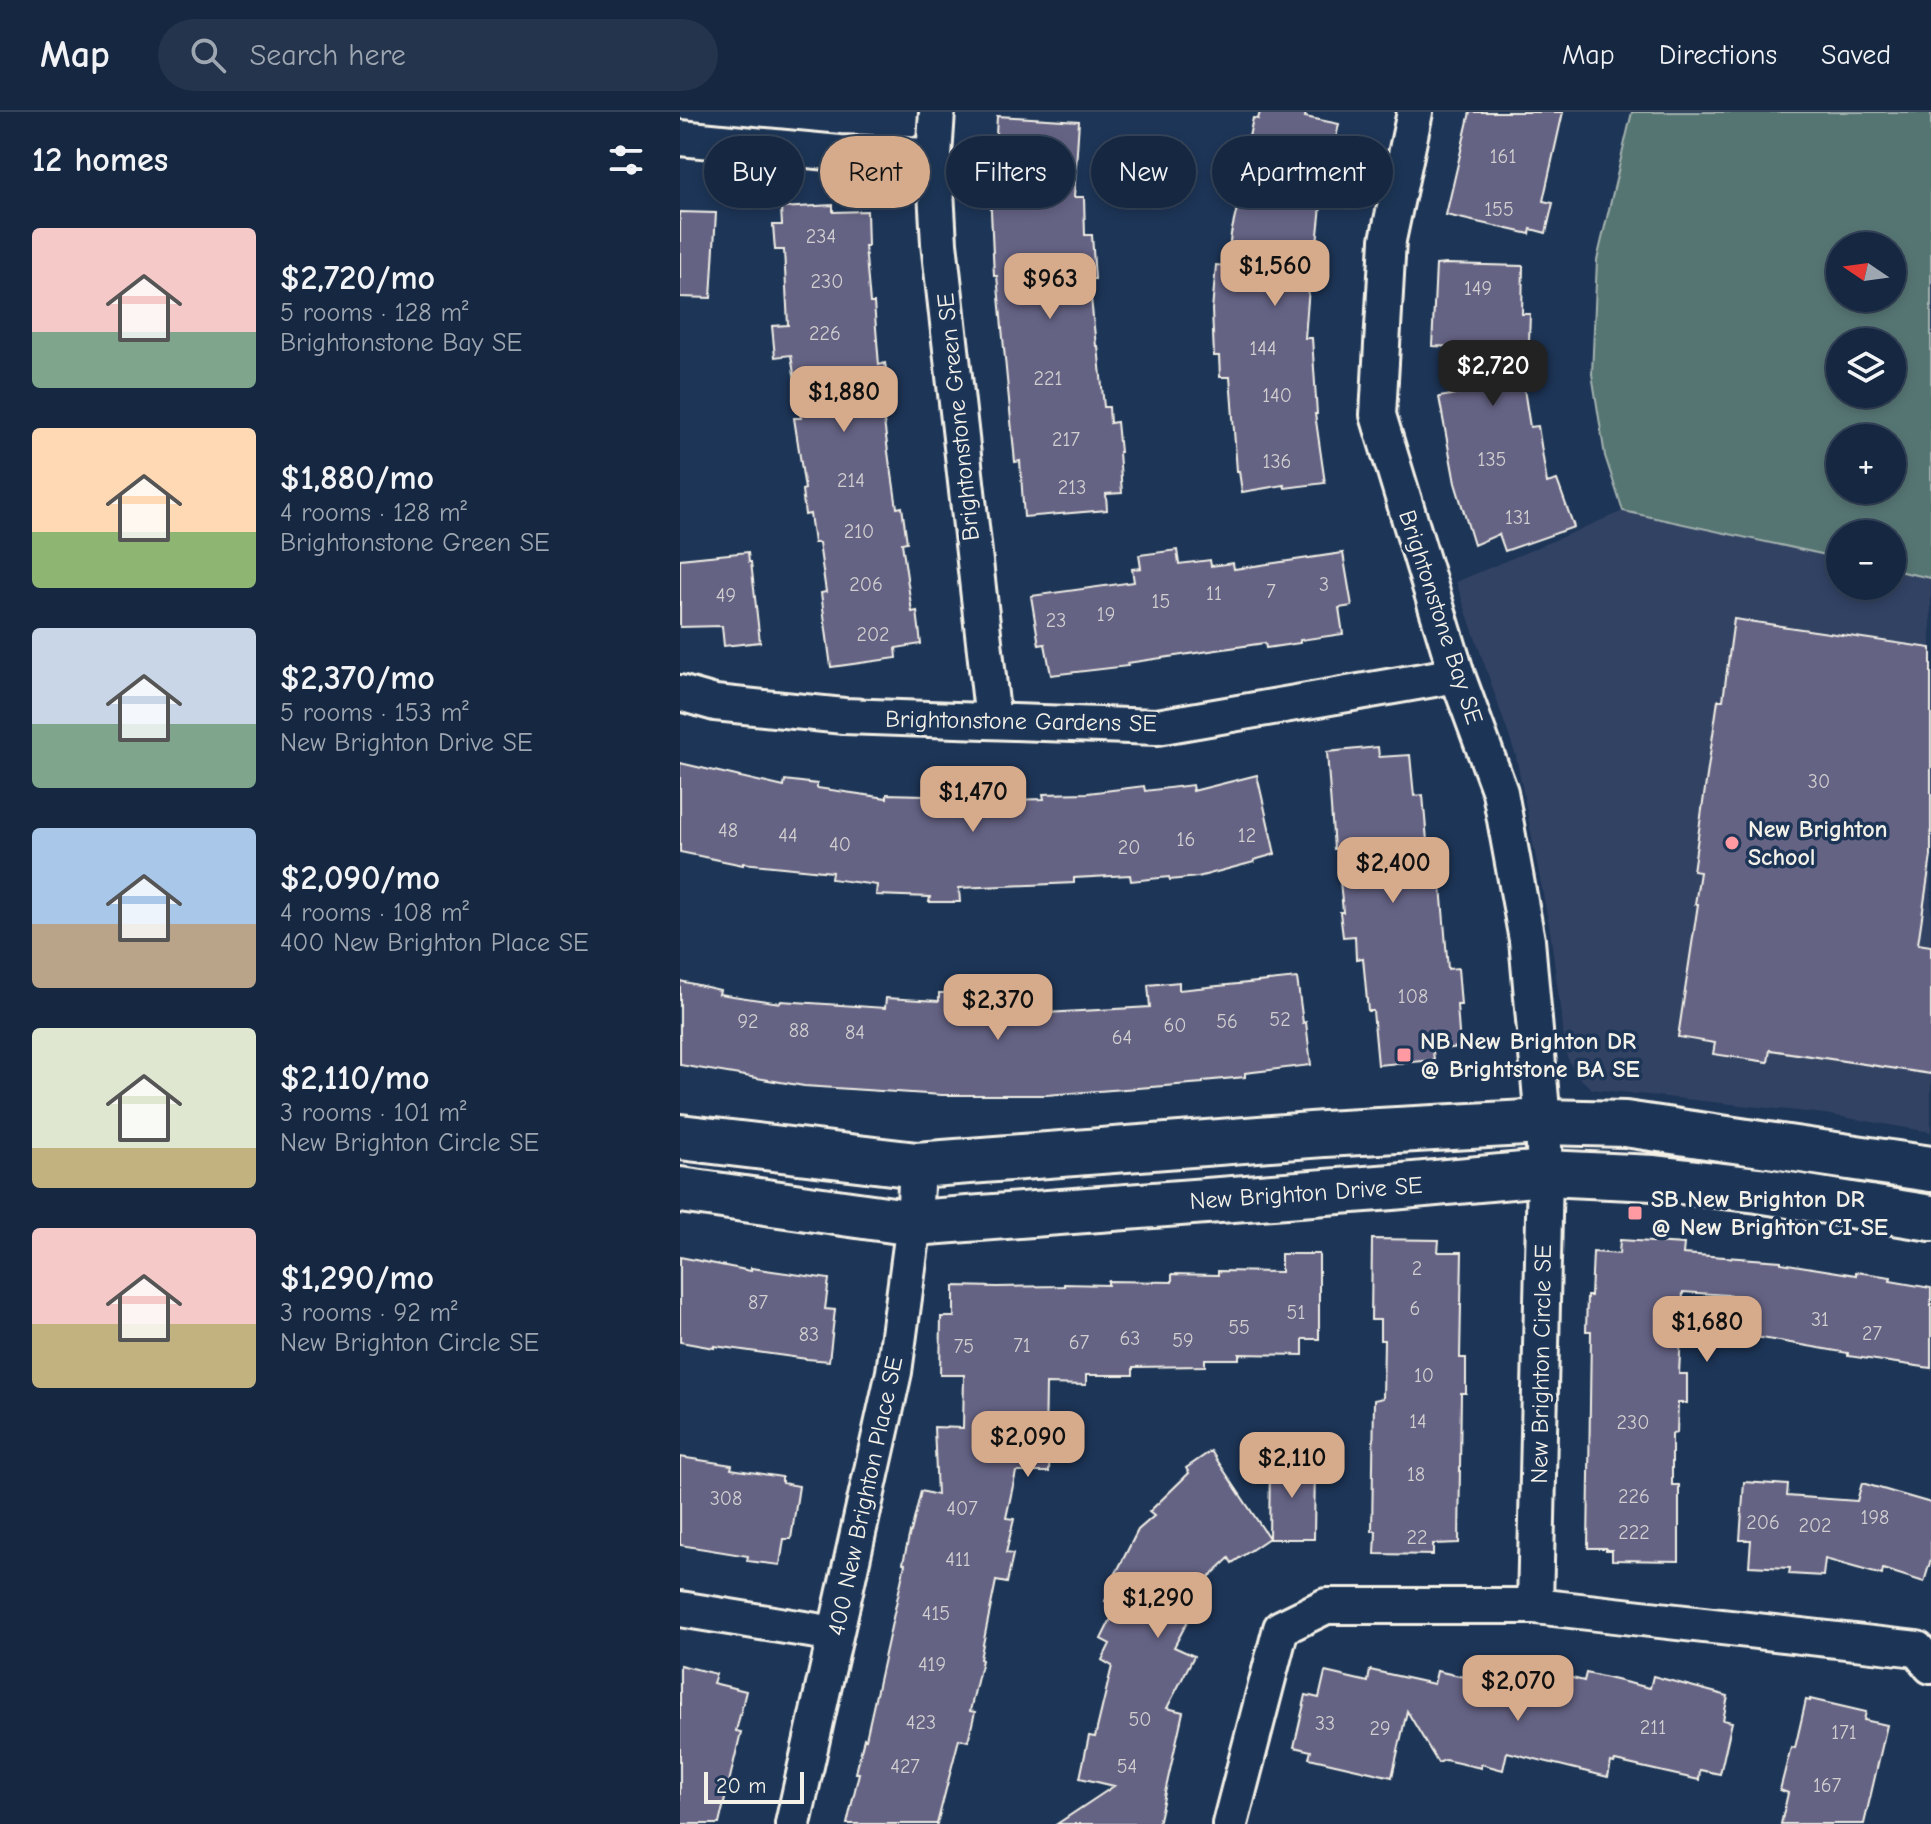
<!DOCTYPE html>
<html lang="en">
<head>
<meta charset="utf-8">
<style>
  body { margin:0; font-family:"Comic Neue",sans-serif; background:#23344c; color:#f1f3f6; height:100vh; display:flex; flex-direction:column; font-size:30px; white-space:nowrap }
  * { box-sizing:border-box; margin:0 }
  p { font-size:26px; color:#9ea6b1 }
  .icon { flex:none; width:44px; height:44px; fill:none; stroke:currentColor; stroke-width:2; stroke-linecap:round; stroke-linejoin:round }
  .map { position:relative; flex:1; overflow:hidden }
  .panel { display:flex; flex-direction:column; background:#162841; width:680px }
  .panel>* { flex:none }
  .top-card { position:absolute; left:24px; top:24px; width:760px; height:72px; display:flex; gap:16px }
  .needle { width:52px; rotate:283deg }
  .controls { position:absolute; left:1146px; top:120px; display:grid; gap:16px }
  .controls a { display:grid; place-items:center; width:80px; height:80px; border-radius:50%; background:#162841; box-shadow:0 4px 12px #0003,0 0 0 2px #35445a; font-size:40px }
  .scale { position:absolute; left:24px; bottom:20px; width:100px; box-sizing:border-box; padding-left:8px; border:4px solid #f4f1e8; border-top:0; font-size:22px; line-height:28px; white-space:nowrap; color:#f4f1e8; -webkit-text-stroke:6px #1d3557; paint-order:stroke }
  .price { position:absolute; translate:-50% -68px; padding:0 18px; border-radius:16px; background:#d6ab8b; color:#111; font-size:26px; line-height:52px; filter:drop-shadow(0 2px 4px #0008) }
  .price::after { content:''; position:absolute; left:50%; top:48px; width:24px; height:18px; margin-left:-12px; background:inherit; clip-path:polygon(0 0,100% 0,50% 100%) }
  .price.active { background:#222; color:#fff }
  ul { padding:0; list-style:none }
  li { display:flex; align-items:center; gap:24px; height:200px; padding:0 32px }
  li span { display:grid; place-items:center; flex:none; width:224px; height:160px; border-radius:8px; color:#555 }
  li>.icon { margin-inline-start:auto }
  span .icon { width:96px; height:96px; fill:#fffc; stroke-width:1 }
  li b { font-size:34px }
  h2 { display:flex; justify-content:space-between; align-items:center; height:96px; padding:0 32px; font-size:34px }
  .tag { padding:0 28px; border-radius:36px; background:#162841; box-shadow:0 4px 12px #0003,0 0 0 2px #35445a; font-size:28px; line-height:72px }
  .tag.active { background:#d6ab8b; color:#111 }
  header { display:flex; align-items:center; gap:48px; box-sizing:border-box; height:112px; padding:0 40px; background:#162841; border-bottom:2px solid #35445a }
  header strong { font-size:38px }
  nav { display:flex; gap:44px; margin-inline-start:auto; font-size:28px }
  .search { width:560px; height:72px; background:#23344c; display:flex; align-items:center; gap:20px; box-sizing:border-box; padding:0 28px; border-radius:44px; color:#9ea6b1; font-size:30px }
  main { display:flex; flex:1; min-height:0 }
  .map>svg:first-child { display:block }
  .built { fill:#334364 }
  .green { fill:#547473; stroke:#a4b2ae; stroke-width:2; fill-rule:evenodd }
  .building { fill:#656484; stroke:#f4f1e8; stroke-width:2 }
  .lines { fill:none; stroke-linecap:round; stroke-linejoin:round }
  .street-casing { stroke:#f4f1e8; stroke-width:40 }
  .secondary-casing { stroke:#f4f1e8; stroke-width:50 }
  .street { stroke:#1d3557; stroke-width:34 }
  .secondary { stroke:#1d3557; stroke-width:44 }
  .poi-dot { fill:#ff9aa2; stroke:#1d3557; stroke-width:3 }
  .labels { text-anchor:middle; stroke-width:7; stroke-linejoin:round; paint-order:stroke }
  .number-label { font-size:20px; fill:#d0cecf }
  .street-label { font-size:24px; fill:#f4f1e8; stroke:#1d3557 }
  .poi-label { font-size:24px; font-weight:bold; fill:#f4f1e8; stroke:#1d3557; text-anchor:start }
</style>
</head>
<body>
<header>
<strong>Map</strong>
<div class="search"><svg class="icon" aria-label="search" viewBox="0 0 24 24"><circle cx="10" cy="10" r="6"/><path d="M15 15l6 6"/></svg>Search here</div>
<nav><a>Map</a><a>Directions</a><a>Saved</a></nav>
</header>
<main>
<section class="panel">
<h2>12 homes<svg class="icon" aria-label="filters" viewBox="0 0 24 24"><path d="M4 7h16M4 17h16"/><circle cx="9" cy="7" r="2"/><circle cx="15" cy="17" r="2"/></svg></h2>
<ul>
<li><span style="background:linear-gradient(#f6c9c9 65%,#7fa58c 0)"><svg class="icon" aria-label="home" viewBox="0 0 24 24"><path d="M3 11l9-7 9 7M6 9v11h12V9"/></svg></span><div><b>$2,720/mo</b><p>5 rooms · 128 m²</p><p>Brightonstone Bay SE</p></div></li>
<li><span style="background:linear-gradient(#ffd9b3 65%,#8fb573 0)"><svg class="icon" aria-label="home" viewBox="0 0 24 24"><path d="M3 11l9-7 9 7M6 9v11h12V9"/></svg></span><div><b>$1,880/mo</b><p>4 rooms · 128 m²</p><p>Brightonstone Green SE</p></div></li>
<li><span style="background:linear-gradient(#c9d6e8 60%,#7fa58c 0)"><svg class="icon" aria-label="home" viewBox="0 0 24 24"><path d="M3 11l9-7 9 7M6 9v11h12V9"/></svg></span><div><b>$2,370/mo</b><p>5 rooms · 153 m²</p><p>New Brighton Drive SE</p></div></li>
<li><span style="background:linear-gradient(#a9c7e8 60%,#b9a48a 0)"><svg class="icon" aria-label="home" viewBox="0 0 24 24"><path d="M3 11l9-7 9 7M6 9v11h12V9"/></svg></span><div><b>$2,090/mo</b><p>4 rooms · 108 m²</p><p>400 New Brighton Place SE</p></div></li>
<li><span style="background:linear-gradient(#dfe7d0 75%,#c2b280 0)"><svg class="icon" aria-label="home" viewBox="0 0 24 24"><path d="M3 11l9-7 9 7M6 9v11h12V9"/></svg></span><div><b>$2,110/mo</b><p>3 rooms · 101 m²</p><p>New Brighton Circle SE</p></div></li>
<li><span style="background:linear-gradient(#f6c9c9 60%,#c2b280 0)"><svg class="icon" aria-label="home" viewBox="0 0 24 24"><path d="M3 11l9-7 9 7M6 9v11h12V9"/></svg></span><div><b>$1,290/mo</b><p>3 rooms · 92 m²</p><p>New Brighton Circle SE</p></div></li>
</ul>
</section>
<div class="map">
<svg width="1251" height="1712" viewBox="0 0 1251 1712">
  <rect width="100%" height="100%" fill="#1d3557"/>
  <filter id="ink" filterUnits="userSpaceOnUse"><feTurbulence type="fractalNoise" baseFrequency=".0125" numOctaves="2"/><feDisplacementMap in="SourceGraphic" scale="16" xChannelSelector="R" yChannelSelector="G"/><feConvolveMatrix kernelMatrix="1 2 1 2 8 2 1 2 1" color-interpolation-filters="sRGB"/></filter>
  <g filter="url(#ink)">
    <path class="built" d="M943,399L1160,446V474H1212V458L1251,466V1020L1145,1002L912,977L895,962L886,942L870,818L836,644L776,470Z"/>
    <path class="green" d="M952,0H1251V466L1212,458V422H1160V446L943,399L925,344L912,262L917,148ZM1160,134H1212V186H1160ZM1160,230H1212V282H1160ZM1160,326H1212V378H1160Z"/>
    <path class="building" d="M580,0H626L625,5L659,12L641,94L635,151L631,150L625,226H632L637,302H635L645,371L605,376L604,373L562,380L559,359H557L550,265H540L539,244H534L532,198L536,153L547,154L551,122L560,83H600L601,40L566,39L573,6L578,7Z
      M790,0H883L863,89L873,91L866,121L851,117L850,122L766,103Z
      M317,4L399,9L394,85H404L405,123H412L415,167H409L416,234H418L424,295H429L430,311L437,310L440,340H439L442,381L426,382L427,398L344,405L340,349L335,350L317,164H314L310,78H313Z
      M153,93V100L187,99L188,134H185L190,191H194L199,253L205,251L211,286L201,287L210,355H211L217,396L222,395L227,430L222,431L232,500L237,499L241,532L216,536L217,546L151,555L141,481L146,480L139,431H134L130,402L125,403L122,378L125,377L114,306H121L111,243L95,245L92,214L108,213L104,138H95L93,113H102L101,96Z
      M0,100L36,101L31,186L0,185Z
      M767,152L843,154L842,202H850L849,230H842L841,258L850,315L858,314L867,371L877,368L894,415L825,439L819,422L794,433L775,371L759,285L778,282V235L752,234L756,153Z
      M497,438L499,452L530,448L531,454L553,451L554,457L663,441L672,494L659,496L663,522L620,528V531L586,536L585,531L447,551L448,554L371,563L365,532L359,533L351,484L454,470L452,457L461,456L459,443Z
      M68,440L69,450H71L80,530L44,534L42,514L0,515V447Z
      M1054,507L1251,536V744L1238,832L1251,834V962L1090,938L1088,950L1033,942L1035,931L998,925L1018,792H1015L1020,760L1013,759L1038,588H1043Z
      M698,635L699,645L730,643L734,684L743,683L749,751L759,750L768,857L778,856L781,893H777L780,935L753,938L754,948L698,953L693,899H688L683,846L676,847L675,824L663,825L660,800H663L657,737H654L647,640Z
      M0,651L104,675L105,668L137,672V676L207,686V682L244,683V686H290V689L364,687L363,682L408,681L464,674L465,679L512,673L513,679L577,663L595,742L574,748V750L518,765L490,768L489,765L451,769L450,763L394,766V771L279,776L280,790H249L250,785L196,783L197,773L151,767L152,760L63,751V753L0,740Z
      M617,866L623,911L626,910L631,953L565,961V965L523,969V971L366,983H262L124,974L0,953V869L40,878L39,882L100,891L101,889L205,896L206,886L259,889V881H290V896H305V904L366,905V901L470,895L468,873L499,870V878Z
      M692,1127L759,1128L758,1140H782L780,1246H786V1281H781L779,1431L753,1432V1443L695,1442L696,1419H692L694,1288L703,1286L704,1228H700V1208H691Z
      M940,1128L1004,1132L1003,1142L1101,1149V1151L1176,1163V1160L1211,1165L1210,1169L1251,1176V1256L1168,1244V1241L1058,1222L1062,1184L1003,1180L999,1262H1007V1291H998L997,1321L992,1322V1373H999V1449L932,1448V1438H926V1436H908L911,1219H906L907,1184H911L913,1140L939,1142Z
      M601,1142H639V1227H623V1243L559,1242V1247H525V1254L453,1255V1263H406V1273L366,1272L365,1332H370L369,1360H336L326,1406L334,1407L326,1441L333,1442L327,1471L316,1469L300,1547L302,1548L290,1599L295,1600L288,1629L279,1627L257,1712H167L179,1661H176L184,1626L186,1627L225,1452L223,1451L230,1420H231L241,1379L257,1383L254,1315L283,1316L284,1263H260L261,1205H274V1174L317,1175L384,1174V1172L428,1173V1169L492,1170V1162L538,1163V1159L601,1160Z
      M0,1145L71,1159V1156L149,1167L145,1197L155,1198L149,1249L127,1247L34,1234V1236L0,1230Z
      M531,1339L589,1426L552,1451L549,1446L526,1468L496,1488L514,1497L494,1535L514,1544L487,1596L503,1600L478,1712H377L434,1674L400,1666L409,1624L415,1625L432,1554L422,1548L430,1532L421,1527L437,1495L425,1489L434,1472L431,1471L458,1418L474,1404L469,1400L509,1361L506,1356Z
      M0,1345L52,1353L51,1357L102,1365V1371L119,1374L111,1427H104L100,1453L67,1449L68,1444L0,1433Z
      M590,1350H635L634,1427H589Z
      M1064,1370L1108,1373L1107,1384L1177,1389L1182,1371L1251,1391V1447L1244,1470L1203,1457L1202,1463L1145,1447L1143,1464L1109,1462L1110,1456L1069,1454L1071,1428H1060Z
      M0,1553L36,1562L33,1571L66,1579L56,1619L61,1620L39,1712H0Z
      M690,1558L754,1572L757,1559L797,1568L798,1566L859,1581L865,1559L904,1569L906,1561L970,1576L973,1564L1048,1584L1043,1608L1052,1610L1040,1662L1020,1658L1019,1668L935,1649L934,1651L931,1650L928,1665L827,1640L823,1658L801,1652V1656L765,1648L758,1651L727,1599L712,1665L629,1646L631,1639L614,1635L626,1583L639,1586L645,1560L688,1570Z
      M1130,1587L1186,1600L1184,1608L1207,1613L1184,1712H1101L1108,1681L1100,1678L1111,1635L1115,1636L1126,1588L1130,1589Z"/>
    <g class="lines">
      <defs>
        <path id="street" d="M257,0L254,44L259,131L313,609
          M735,0L708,128L698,303L777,563L820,680L847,828L863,1010L865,1061L855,1494
          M0,26L159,41L254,44
          M0,581L35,591L164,604L477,615L777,563
          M0,1497L155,1522
          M113,1712L214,1260L234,1111L237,1053
          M550,1712L601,1516L646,1494H855L1237,1537L1251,1554"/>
        <path id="secondary" d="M0,1025L237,1053L644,1022L863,1010L945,1012L1251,1057
          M0,1078L234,1111L712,1075L865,1061L974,1066L1078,1078L1251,1106"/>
      </defs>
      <use href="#street" class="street-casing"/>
      <use href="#secondary" class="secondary-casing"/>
      <use href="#street" class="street"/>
      <use href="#secondary" class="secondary"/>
    </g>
  </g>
  <g class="poi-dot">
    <circle cx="1052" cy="731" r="8"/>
    <rect x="716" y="935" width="16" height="16" rx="4"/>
    <rect x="947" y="1093" width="16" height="16" rx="4"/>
  </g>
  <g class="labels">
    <g class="number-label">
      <text x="823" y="51">161</text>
      <text x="819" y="104">155</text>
      <text x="141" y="131">234</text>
      <text x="147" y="176">230</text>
      <text x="798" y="183">149</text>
      <text x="145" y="228">226</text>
      <text x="583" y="243">144</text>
      <text x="368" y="273">221</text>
      <text x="597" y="290">140</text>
      <text x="386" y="334">217</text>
      <text x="812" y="354">135</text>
      <text x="597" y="356">136</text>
      <text x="171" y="375">214</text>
      <text x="392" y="382">213</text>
      <text x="838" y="412">131</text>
      <text x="179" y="426">210</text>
      <text x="186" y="479">206</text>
      <text x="644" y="479">3</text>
      <text x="591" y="486">7</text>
      <text x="534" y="488">11</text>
      <text x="46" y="490">49</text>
      <text x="481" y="496">15</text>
      <text x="426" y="509">19</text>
      <text x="376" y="515">23</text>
      <text x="193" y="529">202</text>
      <text x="1139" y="676">30</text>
      <text x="48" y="725">48</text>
      <text x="108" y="730">44</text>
      <text x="567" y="730">12</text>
      <text x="506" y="734">16</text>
      <text x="160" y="739">40</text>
      <text x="449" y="742">20</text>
      <text x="733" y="891">108</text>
      <text x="600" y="914">52</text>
      <text x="68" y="916">92</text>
      <text x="547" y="916">56</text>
      <text x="495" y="920">60</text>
      <text x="119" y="925">88</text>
      <text x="175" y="927">84</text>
      <text x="442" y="932">64</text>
      <text x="737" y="1163">2</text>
      <text x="78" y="1197">87</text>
      <text x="735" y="1203">6</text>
      <text x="616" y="1207">51</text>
      <text x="1140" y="1214">31</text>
      <text x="559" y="1222">55</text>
      <text x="1192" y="1228">27</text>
      <text x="129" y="1229">83</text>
      <text x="450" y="1233">63</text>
      <text x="503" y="1235">59</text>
      <text x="399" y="1237">67</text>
      <text x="342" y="1240">71</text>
      <text x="284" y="1241">75</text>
      <text x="744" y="1270">10</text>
      <text x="738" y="1316">14</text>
      <text x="953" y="1317">230</text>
      <text x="736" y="1369">18</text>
      <text x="954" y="1391">226</text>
      <text x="46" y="1393">308</text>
      <text x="282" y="1403">407</text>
      <text x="1195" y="1412">198</text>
      <text x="1083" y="1417">206</text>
      <text x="1135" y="1420">202</text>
      <text x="954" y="1427">222</text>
      <text x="737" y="1432">22</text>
      <text x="278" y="1454">411</text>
      <text x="256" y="1508">415</text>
      <text x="252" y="1559">419</text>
      <text x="460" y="1614">50</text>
      <text x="241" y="1617">423</text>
      <text x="645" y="1618">33</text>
      <text x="973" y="1622">211</text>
      <text x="700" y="1623">29</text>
      <text x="1164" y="1627">171</text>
      <text x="225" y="1661">427</text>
      <text x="447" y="1661">54</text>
      <text x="1147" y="1680">167</text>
    </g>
    <g class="street-label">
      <text transform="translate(278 305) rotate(-96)" y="8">Brightonstone Green SE</text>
      <text transform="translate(761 505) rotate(72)" y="8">Brightonstone Bay SE</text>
      <text transform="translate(341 609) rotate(1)" y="8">Brightonstone Gardens SE</text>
      <text transform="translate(626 1081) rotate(-4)" y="8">New Brighton Drive SE</text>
      <text transform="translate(861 1252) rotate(-89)" y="8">New Brighton Circle SE</text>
      <text transform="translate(185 1384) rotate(-78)" y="8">400 New Brighton Place SE</text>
    </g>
    <g class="poi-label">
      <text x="1068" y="725">New Brighton<tspan x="1068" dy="28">School</tspan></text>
      <text x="740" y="937">NB New Brighton DR<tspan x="740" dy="28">@ Brightstone BA SE</tspan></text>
      <text x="971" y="1095">SB New Brighton DR<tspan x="971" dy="28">@ New Brighton CI SE</tspan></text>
    </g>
  </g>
</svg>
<div class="controls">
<a><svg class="needle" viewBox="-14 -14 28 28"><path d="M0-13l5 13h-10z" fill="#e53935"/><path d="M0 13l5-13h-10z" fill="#9ea6b1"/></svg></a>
<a><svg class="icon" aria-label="layers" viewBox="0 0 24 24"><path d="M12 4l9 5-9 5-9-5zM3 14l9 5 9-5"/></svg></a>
<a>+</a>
<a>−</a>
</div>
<div class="scale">20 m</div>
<b class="price" style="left:595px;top:196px">$1,560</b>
<b class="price" style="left:370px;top:209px">$963</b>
<b class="price active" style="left:813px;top:296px">$2,720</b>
<b class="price" style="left:164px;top:322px">$1,880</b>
<b class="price" style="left:293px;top:722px">$1,470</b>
<b class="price" style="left:713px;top:793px">$2,400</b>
<b class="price" style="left:318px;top:930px">$2,370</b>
<b class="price" style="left:1027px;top:1252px">$1,680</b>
<b class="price" style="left:348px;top:1367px">$2,090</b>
<b class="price" style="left:612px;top:1388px">$2,110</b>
<b class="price" style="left:478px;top:1528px">$1,290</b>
<b class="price" style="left:838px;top:1611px">$2,070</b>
<div class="top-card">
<a class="tag">Buy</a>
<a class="tag active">Rent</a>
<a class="tag">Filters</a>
<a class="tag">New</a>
<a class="tag">Apartment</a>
</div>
</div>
</main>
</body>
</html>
